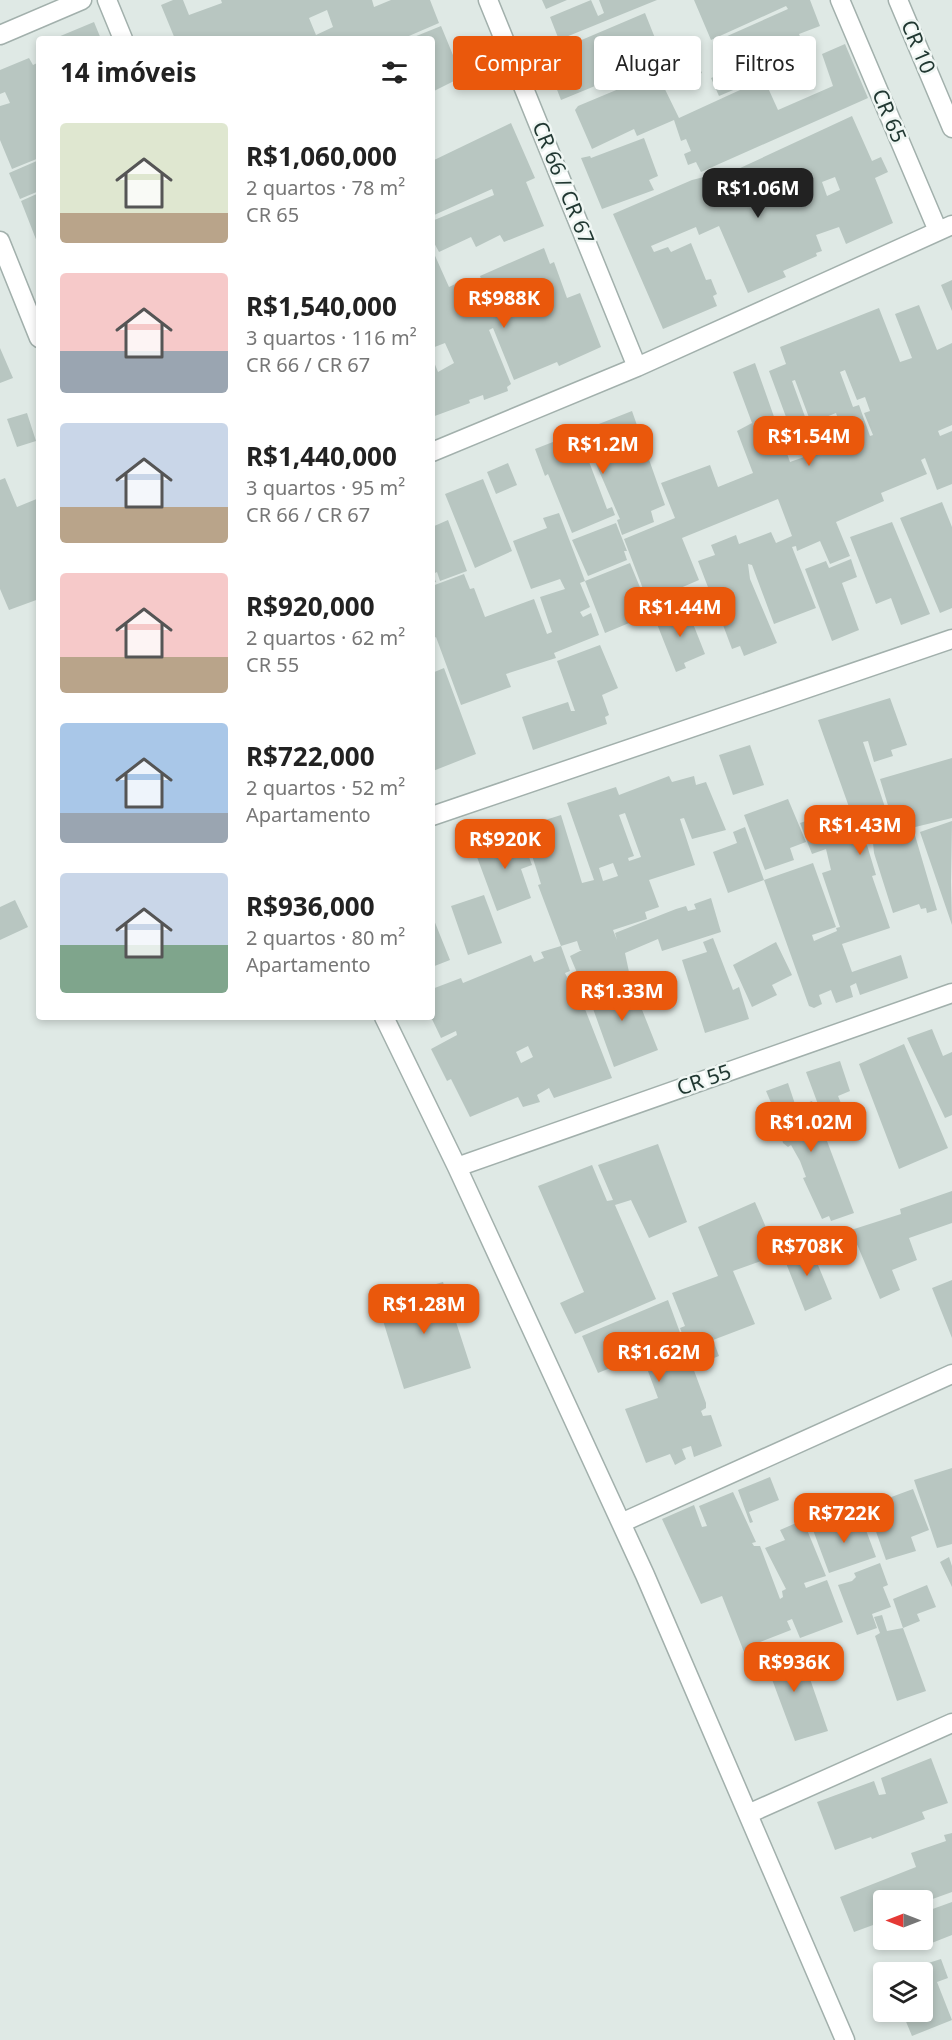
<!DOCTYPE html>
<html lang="pt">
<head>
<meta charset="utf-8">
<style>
  body { margin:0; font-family:"Noto Sans",sans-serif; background:#f2f2f2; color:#222; height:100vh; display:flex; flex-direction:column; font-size:22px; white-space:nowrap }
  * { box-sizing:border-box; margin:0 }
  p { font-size:20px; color:#767676 }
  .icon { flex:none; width:33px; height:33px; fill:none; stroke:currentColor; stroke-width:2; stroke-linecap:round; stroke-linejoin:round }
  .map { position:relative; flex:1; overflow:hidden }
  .drawer { position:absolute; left:36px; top:36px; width:399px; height:984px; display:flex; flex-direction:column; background:#fff; border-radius:6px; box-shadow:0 3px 9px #0003 }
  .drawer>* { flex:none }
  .banner { position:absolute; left:453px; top:36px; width:408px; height:54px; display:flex; gap:12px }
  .needle { width:39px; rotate:270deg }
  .controls { position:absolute; left:873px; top:1890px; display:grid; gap:12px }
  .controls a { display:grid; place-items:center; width:60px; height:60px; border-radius:6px; background:#fff; box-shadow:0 3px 9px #0003; font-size:30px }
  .price { position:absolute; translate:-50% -51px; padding:0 14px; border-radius:12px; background:#ea580c; color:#fff; font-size:20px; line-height:39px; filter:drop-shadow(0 2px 3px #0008) }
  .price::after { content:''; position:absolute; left:50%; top:36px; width:18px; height:14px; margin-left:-9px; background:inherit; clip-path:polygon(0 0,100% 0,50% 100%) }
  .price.selected { background:#222; color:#fff }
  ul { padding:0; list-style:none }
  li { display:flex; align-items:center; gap:18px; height:150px; padding:0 24px }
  li span { display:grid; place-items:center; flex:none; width:168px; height:120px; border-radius:6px; color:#555 }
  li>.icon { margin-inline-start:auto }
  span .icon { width:72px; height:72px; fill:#fffc; stroke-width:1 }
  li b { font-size:26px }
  h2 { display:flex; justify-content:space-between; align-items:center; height:72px; padding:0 24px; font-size:26px }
  .pill { padding:0 21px; border-radius:6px; background:#fff; box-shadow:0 3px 9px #0003; font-size:21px; line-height:54px }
  .pill.selected { background:#ea580c; color:#fff }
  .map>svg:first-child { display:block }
  .building { fill:#b8c6c1; fill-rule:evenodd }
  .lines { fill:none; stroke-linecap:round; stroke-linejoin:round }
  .minor-casing { stroke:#a2b0ac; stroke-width:21 }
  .minor { stroke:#fff; stroke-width:18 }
  .labels { text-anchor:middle; stroke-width:5; stroke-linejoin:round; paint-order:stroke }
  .street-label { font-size:21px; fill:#213832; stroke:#eff6f3 }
</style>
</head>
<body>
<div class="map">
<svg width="952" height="2040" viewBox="0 0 952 2040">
  <rect width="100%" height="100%" fill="#dfe9e5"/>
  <path class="building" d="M173,0H183L189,15L222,3L221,0H372L374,7L391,0H430L439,23L402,39H175L161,5ZM327,10L333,27L316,35L309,18Z
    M542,0H567L546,9Z
    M591,0L598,16L604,13L599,0H657L561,39L565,47L645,13L663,58L561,100L541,48L559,40L550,17Z
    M694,0H810L820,26L799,34L809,58L719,96L711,78L729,71L716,41L788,9L786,6L711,40Z
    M94,22L101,39H59L58,37Z
    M441,26L462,77L432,92V39H409Z
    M845,44L868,98L701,172L696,162L688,165L684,154L691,151L686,139L681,141L674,120L637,136L634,129L592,149L575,110L578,106L657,73L679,118L764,79L778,110L833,86L822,54Z
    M691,49L702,73L675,83L664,59Z
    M29,58L33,65L39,62V158L12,169L0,140V106L10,103L5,92L0,94V70Z
    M852,116L872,161L881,157L888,172L875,178L893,223L846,244L839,227L816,235L822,251L816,253L817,256L783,271L786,277L748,293L719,226L699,235L696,227L651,246L654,252L668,247L671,252L691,243L706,280L711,279L717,294L713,296L717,306L663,329L613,214L692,180L704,177L715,202L747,189L738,169ZM835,177L840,190L827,196L822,182Z
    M511,123L535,178L526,182L544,226L504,242L500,235L476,247L471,237L439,252L432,239V221L494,195L492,189L432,216V161Z
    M644,138L658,176L649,180L654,190L602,209L581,158L590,156L591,158Z
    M39,160V191L20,199L9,173Z
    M39,193V247L21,201Z
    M544,248L550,264L554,262L567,298L580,293L601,347L559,366L557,362L514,380L493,328L489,330L511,384L507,387L508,391L484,400L483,395L469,400L470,403L432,417V357L438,372L454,363L445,343L432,348V249L449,287L468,278L474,298L487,294L480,276Z
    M952,280V311L941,285Z
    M919,305L937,350L952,343V425L938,431L940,436L952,431V484L937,490L925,458L921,460L927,474L881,493L884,501L836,522L850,556L830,564L820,541L797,551L796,546L792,547L816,608L774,624L752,565L748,564L750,579L777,643L744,656L740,646L732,649L723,625L729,622L718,592L711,595L698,561L715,555L711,545L736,535L739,544L771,532L776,543L792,536L778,499L682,538L699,580L648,602L624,539L675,518L661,483L710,465L718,487L753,473L737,431L752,423L733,372L755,363L790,462L818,452L815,444L843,433L836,413L811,423L795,380L792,381L815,444L799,452L769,371L786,364L780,347L879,308L900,362L912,358L895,314ZM845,370L857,400L865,397L870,411L864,413L873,435L870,436L859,405L853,407L840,372Z
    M0,348L13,378L0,383Z
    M632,411L665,505L651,511L654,522L622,535L617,520L620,519L593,457L588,459L607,509L612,507L615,515L572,533L548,474L545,476L535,449Z
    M27,413L36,441L17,447L7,419Z
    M508,463L517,485L496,494L487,472Z
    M5,478L17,507L39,498V599L9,610L0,589V480Z
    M483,479L512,551L475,568L445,494Z
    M942,502L952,527V608L940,613L900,518Z
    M559,513L585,581L580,583L590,607L580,612L583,617L591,613L599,635L554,653L556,658L506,674L511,687L461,705L436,637L432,639V586L464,574L470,589L474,588L485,617L534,599L547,634L552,632L540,597L565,589L560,579L531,589L513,541L547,528L543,518Z
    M448,520L467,571L440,581L437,572L433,574L436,582L432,583V527Z
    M892,522L930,614L901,625L891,598L876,604L850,537Z
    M616,523L627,551H624L627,560L588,576L572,540Z
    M851,559L857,577L842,583L859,630L832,641L805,569L826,561L829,568Z
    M630,563L651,614L605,633L585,581Z
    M686,606L705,654L684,663L686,668L676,672L655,619Z
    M600,645L618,688L602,695L609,715L605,717L607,724L533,750L522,717L568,702L571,711H575L557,661Z
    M444,668L476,754L433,771L432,673Z
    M890,698L907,745L891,750L893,756L874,762L868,741L863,742L887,813L890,812L880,779L952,758V818L899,831L900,834L897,835L914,832L937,910L927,913L926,908L921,909L919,904L893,913L874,853L873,843L880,840L876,824L857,830L863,846L867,845L876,875L872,876L890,928L842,944L852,972L901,955L908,978L860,995L856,983L850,986L853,997L836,1003L831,990L819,995L822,1004L814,1008L809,1006L764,880L813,863L836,927L812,935L814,941L837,931L836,928L840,927L822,873L831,870L826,849L812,854L800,823L849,807L818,720Z
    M750,745L764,785L733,795L719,755Z
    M669,776L672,782L694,776L696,785L706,782L726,830L692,839L684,818L680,819L695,865L649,880L659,907L645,912L647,919L613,930L617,940L615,933L676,909L686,906L688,911L696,909L694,904L711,898L721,932L662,951L658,939L625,953L629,972L620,976L618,972L583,987L570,956L582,950H580L577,941L561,946L538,885L541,884L523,827L561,815L582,883L594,880L567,803L616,787L619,795ZM625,813L641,857L629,861L628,858L634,856L619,815ZM613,863L618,876L603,881L599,868Z
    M788,799L806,842L790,848L794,860L765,870L744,815Z
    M952,821L951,882L952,925L920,832Z
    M745,827L764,880L728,893L713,852L737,843L733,832Z
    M520,833L532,865L521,869L531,898L497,911L474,849Z
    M484,895L502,943L468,955L451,906Z
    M15,900L28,927L0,940V907Z
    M432,915L450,960L432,967Z
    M713,938L733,990L739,987L749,1019L705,1033L682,960L707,952L703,942Z
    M776,942L792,975L772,985L777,995L752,1007L733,965Z
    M561,946L570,971L565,973L570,983L574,981L612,1078L554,1098L549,1088L537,1095L540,1102L523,1107L518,1097L470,1117L451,1079L447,1081L431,1049L457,1035L456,1031L441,1038L431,1017L432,989L461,978L463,983L531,955L534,962L544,958L541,952ZM528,1046L533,1057L521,1063L516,1052Z
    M629,977L658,1050L614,1067L587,992Z
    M932,1029L943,1056L952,1052V1115L945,1118L907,1038Z
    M904,1044L948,1148L899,1169L859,1064Z
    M840,1061L850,1091L838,1096L843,1108L822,1115L806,1072Z
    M788,1083L796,1107L812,1101L854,1213L831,1221L829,1216L822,1219L803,1178L806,1177L800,1161L791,1145L788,1147L783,1143L779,1126L769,1106L772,1105L766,1091Z
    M658,1144L687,1222L649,1238L631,1200L615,1205L656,1299L575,1334L560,1303L584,1292L538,1186L592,1165L607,1201L613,1200L598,1165Z
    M952,1191V1223L909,1238L917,1260L892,1270L900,1290L880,1299L851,1230L901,1214L900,1209Z
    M755,1202L778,1255L733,1271L755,1324L713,1340L719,1356L694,1366L680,1328L685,1326L672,1293L718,1276L698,1227Z
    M809,1243L832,1299L805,1311L782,1253Z
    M952,1280V1338L932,1288Z
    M443,1282L471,1368L404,1389L377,1301Z
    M668,1300L706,1403V1408L701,1411L703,1416L711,1415L722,1446L694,1457L691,1446L682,1449L686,1459L675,1465L670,1454L646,1463L625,1409L658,1398L642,1355L598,1373L582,1336Z
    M952,1468V1544L937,1548L914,1480Z
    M770,1477L779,1500L749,1512L753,1522L750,1523L738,1490Z
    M913,1489L929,1530L911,1537L916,1551L886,1560L867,1506Z
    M733,1492L756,1542L752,1543L754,1546H760L780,1599L783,1597L782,1591L786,1589L765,1548L785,1540L780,1530L803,1520L826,1576L804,1583L806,1588L827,1580L843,1622L800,1638L792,1619L787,1621L791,1630L750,1646L753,1654L746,1657L722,1596L701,1604L662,1519L694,1505L702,1527L707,1526L699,1506Z
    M860,1514L876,1557L829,1573L813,1530Z
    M949,1557L952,1566V1587L940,1562Z
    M880,1563L888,1585L883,1587L891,1607L872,1614L877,1628L857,1635L838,1585L852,1581L856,1577L854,1573Z
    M927,1585L936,1607L917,1614L920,1621L903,1628L926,1691L897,1701L875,1636L880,1633L874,1617L882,1615L887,1631L903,1628L893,1599Z
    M780,1642L790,1666L802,1662L809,1676L828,1731L795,1741L770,1674L766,1676L757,1653Z
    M931,1758L948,1803L922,1812L925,1819L872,1839L871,1837L835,1850L817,1802L874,1781L879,1795L886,1794L881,1778Z
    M952,1833V1892L927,1901L923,1894L927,1905L922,1907V1900H884V1921L854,1932L840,1897L916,1867L911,1853L946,1841L944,1835Z
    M952,1902V1935L919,1948L915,1940H922V1928L932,1924L927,1911Z
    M941,1959L948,1978L937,1982L952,2020L912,2036L902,2012H922V1972H900Z"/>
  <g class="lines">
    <defs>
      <path id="minor" d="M107,0L123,39
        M488,0L637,367
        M840,0L938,231
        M898,0L952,128
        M0,35L82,0
        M0,241L39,338
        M432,452L637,367L952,225
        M432,816L952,639
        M384,1017L457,1167L645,1575L845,2040
        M457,1167L952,993
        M621,1523L952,1374
        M748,1814L952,1723"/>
    </defs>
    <use href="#minor" class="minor-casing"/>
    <use href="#minor" class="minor"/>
  </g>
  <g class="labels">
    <g class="street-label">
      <text transform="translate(918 47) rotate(67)" y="7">CR 10</text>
      <text transform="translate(889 116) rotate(67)" y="7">CR 65</text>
      <text transform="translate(563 183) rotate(68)" y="7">CR 66 / CR 67</text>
      <text transform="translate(704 1080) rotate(-19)" y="7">CR 55</text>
    </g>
  </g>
</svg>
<div class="controls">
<a><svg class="needle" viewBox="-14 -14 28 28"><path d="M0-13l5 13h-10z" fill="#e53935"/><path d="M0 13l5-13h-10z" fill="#767676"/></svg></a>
<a><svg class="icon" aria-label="layers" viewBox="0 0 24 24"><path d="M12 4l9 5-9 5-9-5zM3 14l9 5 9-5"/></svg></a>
</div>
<b class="price selected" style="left:758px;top:219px">R$1.06M</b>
<b class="price" style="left:504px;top:329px">R$988K</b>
<b class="price" style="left:809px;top:467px">R$1.54M</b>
<b class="price" style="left:603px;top:475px">R$1.2M</b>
<b class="price" style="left:680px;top:638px">R$1.44M</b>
<b class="price" style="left:860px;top:856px">R$1.43M</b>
<b class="price" style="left:505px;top:870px">R$920K</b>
<b class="price" style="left:622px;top:1022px">R$1.33M</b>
<b class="price" style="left:811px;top:1153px">R$1.02M</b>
<b class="price" style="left:807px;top:1277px">R$708K</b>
<b class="price" style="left:424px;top:1335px">R$1.28M</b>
<b class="price" style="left:659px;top:1383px">R$1.62M</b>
<b class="price" style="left:844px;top:1544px">R$722K</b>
<b class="price" style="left:794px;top:1693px">R$936K</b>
<div class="banner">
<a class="pill selected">Comprar</a>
<a class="pill">Alugar</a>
<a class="pill">Filtros</a>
</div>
<section class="drawer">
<h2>14 imóveis<svg class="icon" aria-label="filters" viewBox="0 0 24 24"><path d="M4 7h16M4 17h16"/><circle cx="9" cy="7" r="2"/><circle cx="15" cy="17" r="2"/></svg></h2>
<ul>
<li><span style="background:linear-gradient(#dfe7d0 75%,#b9a48a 0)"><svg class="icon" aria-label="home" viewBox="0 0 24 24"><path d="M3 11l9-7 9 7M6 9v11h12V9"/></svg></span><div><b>R$1,060,000</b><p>2 quartos · 78 m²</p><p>CR 65</p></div></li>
<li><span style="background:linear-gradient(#f6c9c9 65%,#9aa5b1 0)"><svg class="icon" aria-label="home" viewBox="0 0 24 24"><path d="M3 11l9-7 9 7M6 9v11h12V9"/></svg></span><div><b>R$1,540,000</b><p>3 quartos · 116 m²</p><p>CR 66 / CR 67</p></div></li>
<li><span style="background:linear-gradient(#c9d6e8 70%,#b9a48a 0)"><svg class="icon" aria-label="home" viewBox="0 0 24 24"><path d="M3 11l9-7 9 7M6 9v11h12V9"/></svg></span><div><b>R$1,440,000</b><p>3 quartos · 95 m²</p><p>CR 66 / CR 67</p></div></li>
<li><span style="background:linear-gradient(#f6c9c9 70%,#b9a48a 0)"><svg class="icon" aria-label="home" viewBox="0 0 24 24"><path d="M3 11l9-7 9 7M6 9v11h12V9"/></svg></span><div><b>R$920,000</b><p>2 quartos · 62 m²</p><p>CR 55</p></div></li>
<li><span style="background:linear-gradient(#a9c7e8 75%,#9aa5b1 0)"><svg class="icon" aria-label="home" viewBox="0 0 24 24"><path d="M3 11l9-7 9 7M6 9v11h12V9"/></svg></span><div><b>R$722,000</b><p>2 quartos · 52 m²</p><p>Apartamento</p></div></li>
<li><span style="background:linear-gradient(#c9d6e8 60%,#7fa58c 0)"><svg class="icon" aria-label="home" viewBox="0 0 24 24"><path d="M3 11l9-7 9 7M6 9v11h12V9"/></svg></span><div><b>R$936,000</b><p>2 quartos · 80 m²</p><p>Apartamento</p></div></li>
</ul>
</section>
</div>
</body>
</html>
